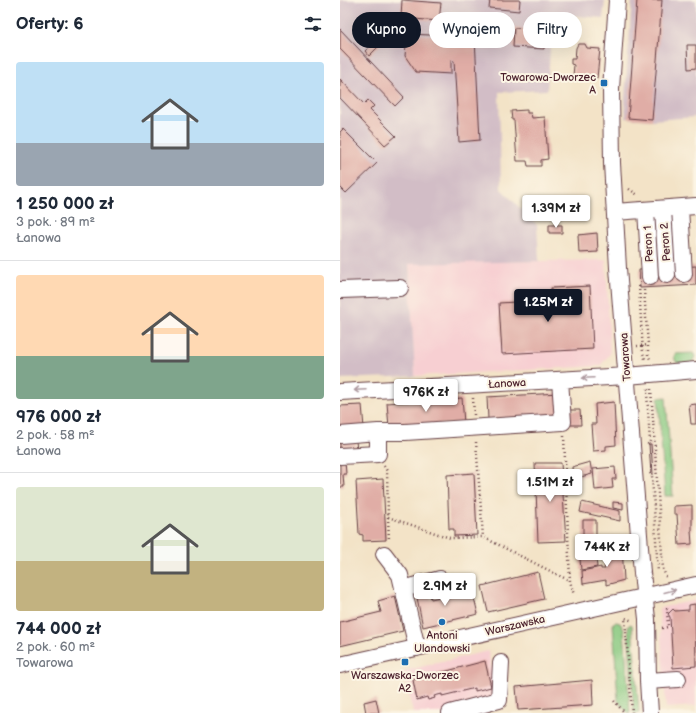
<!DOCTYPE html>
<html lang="pl">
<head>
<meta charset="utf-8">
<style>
  body { margin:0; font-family:"Balsamiq Sans",sans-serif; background:#f2f2f3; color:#1f2937; height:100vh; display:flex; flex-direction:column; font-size:15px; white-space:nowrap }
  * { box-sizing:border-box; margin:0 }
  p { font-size:13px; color:#747a83 }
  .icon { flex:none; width:22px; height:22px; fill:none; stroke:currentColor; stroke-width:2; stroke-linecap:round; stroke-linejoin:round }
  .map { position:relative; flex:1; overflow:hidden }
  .details { display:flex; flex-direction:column; background:#fff; width:340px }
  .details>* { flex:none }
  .guide { position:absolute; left:12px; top:12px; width:284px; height:36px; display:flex; gap:8px }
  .price { position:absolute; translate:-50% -34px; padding:0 9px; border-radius:4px; background:#fff; color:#222; font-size:13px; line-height:26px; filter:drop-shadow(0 1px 2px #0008) }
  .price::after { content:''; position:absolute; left:50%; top:24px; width:12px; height:9px; margin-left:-6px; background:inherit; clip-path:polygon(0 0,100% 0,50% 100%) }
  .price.current { background:#111827; color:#fff }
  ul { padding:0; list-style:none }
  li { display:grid; align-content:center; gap:8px; height:212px; padding:0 16px }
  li+li { border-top:1px solid #e0e1e3 }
  li span { display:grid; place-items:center; height:124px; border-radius:4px; color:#555 }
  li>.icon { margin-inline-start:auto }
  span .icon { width:72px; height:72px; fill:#fffc; stroke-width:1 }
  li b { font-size:17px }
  h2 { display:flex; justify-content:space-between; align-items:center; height:48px; padding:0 16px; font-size:17px }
  .tag { padding:0 14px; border-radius:18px; background:#fff; box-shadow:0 4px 16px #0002; font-size:14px; line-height:36px }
  .tag.current { background:#111827; color:#fff }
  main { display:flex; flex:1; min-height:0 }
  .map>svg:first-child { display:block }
  .built { fill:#f7cfd2 }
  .industrial { fill:#d2bdc6 }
  .green { fill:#89c981; stroke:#6a7456 }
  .building { fill:#e0ada6 }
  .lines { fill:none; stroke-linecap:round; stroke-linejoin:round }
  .minor-casing { stroke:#633c42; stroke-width:18 }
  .path { stroke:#633c42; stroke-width:2.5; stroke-dasharray:1 3; stroke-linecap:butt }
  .minor { stroke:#fff; stroke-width:16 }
  .oneway { stroke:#ae9aa0 }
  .poi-dot { fill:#1f6fb2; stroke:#fcf5e5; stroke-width:1.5 }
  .labels { text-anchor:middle; stroke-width:4; stroke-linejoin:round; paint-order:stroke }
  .poi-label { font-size:11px; fill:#4a1f2b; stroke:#fcf5e5 }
  .street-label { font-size:11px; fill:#4a1f2b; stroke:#fcf5e5 }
</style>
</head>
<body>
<main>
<section class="details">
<h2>Oferty: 6<svg class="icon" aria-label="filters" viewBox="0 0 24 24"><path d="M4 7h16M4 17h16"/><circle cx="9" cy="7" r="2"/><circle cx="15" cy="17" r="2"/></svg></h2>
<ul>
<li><span style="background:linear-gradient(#bfe0f5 65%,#9aa5b1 0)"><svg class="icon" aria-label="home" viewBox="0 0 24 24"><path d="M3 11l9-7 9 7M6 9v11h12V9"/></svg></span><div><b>1 250 000 zł</b><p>3 pok. · 89 m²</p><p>Łanowa</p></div></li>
<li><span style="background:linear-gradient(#ffd9b3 65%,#7fa58c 0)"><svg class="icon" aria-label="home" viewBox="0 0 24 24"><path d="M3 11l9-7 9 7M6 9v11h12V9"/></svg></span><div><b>976 000 zł</b><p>2 pok. · 58 m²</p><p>Łanowa</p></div></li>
<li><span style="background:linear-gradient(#dfe7d0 60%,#c2b280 0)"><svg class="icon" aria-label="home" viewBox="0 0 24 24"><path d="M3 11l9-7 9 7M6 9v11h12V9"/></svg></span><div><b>744 000 zł</b><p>2 pok. · 60 m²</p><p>Towarowa</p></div></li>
</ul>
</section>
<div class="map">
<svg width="356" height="713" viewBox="0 0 356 713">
  <rect width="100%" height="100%" fill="#fcf5e5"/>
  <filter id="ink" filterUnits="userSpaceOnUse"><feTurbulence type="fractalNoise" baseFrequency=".025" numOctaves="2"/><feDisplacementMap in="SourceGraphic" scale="8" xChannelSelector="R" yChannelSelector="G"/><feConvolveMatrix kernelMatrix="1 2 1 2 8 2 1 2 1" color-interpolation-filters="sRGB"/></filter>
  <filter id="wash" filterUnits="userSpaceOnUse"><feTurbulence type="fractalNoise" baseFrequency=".012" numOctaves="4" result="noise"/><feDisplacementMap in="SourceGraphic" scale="16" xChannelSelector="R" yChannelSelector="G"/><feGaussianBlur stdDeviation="0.9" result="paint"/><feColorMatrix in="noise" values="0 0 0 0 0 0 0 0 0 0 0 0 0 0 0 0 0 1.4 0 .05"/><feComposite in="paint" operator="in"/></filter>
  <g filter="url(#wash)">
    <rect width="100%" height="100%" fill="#f3e3c7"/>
    <path class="built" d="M266,260L270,354L260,366L75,376L69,263Z
      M356,600V706L326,708L319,608Z
      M148,651L155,683L152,701L105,713H73L63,671Z"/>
    <path class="industrial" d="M0,0H265L263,18L213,14L207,90L159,92L161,189L197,225L199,261L69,264L75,376L0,379Z
      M292,0H356V117L312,120L286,118L285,98Z"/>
    <path class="green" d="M353,353L355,356L353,361L350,363L341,365L336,362L334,357L335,354Z
      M326,397L333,496H325L318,398Z
      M276,622L280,623L284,630L290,713H288L278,701L273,623Z
      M291,624L292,625L299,713H294L288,626Z"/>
    <g id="blocks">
      <path class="building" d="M62,0L101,3L99,21L61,18Z
        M150,0H180L179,11L149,8Z
        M297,0H322L312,120L288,118Z
        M174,28L205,30L204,49L173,47Z
        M0,29L64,97L55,106L0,49Z
        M67,34L135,37L140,140L119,142L114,61L111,60V74L76,72L65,56Z
        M40,37L44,41L29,56L25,51Z
        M238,44H245L247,48L260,49L257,78L233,76L234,65L231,64V59H235L236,48Z
        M347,45H356V68L348,69Z
        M0,79L24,104L28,100L34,106L30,110L56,136L45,145L0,98Z
        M187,110V113H191L192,118L205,117L208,159L201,160V166H188L187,161H177L174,120H172L171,111Z
        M3,129L37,163L6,193L0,187V132Z
        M209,225H222V233H209Z
        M257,233L258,252L239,253L238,235Z
        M356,266V285L300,288L299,270Z
        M250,286L253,349L162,354L159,303L211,300V288Z
        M219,393L220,416L148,419L147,397Z
        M122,398L124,423L49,427L47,403Z
        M274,402L276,445L266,446V450L253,451L251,424H256L255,404Z
        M356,404V424H351L349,405Z
        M22,405L24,428L0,430V406Z
        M229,410H240L241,425H230Z
        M16,441L17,450L0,451V442Z
        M309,444H311L313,474H311Z
        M0,461H5L6,474H3L4,487H0Z
        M250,462L252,474L233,479L232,467Z
        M195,463H221L226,541L198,542Z
        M275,467L276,479H272L273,488L255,490L253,469Z
        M134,473L137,535L114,536V529H109L107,475Z
        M43,479L46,540L23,541V535L19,534L16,481Z
        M242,502L280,511V521L240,512Z
        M273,502L283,503V510L273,508Z
        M352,505V531H351L352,544L339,545L337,514H334V506Z
        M243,520H256V541L244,540V537H243Z
        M282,546L284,580L266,585V580L243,584L242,571L261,567V569H265L263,548Z
        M247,547L248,552L255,551L257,567L241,570L239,548Z
        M198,572L204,599L148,612L142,586Z
        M88,585L91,599L132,590L138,614L83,627L75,588Z
        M55,596L63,631L0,646V622L41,612L38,601Z
        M355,604L356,666L333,668L330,617L328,614L333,609L335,611L349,610V605Z
        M145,661L151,687L135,691V688L102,696V694L94,696L95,698L88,700L87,697L77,700L73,680Z
        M252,680L253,705L178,710L176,687Z
        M36,699L39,713H26L24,702Z"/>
    </g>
  </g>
  <g filter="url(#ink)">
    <use href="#blocks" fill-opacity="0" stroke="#633c42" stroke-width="1"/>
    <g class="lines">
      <defs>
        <path id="minor" d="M277,0L271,89L272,163L278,268L302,573L307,619L308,681L310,713
          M340,208L344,274
          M323,209L327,275
          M306,210L310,277
          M275,212L356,206
          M0,290L60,288
          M0,392L287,376L356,370
          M0,435L38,432
          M0,456L38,454V432H65L223,422L220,380
          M44,554L60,575L77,648
          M63,589L100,579
          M0,665L356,585
          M308,681L338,679
          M110,713L159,700L161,663"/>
      </defs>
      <use href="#minor" class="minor-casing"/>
      <path class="path" d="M289,189L298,195
        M299,286L303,353L306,361
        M304,290L308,345
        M297,346L308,345V355L311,361
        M308,389L307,392L310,443L308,444V446
        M311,389L323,569L326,577
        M133,398L134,415
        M224,436L230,581L234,595
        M136,442L143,537
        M44,466L47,471L48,517L110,538L143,537L230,581
        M310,473L312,476L318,572
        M48,517L49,540
        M322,628L328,627L327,609L330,611
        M274,701L285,713
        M292,713L285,618L293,621"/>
      <use href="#minor" class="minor"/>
    </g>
    <defs><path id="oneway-shaft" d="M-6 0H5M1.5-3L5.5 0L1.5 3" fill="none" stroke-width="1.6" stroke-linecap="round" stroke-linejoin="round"/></defs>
    <g class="oneway">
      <use href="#oneway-shaft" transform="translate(248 378) rotate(177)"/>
      <use href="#oneway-shaft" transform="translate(20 390) rotate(177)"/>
      <use href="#oneway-shaft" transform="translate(330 591) rotate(-14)"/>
    </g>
  </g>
  <g class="poi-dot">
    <rect x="260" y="79" width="8" height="8" rx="2"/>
    <circle cx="102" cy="622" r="4"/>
    <rect x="61" y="658" width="8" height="8" rx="2"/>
  </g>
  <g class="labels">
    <g class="poi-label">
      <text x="256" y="81" text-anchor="end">Towarowa-Dworzec<tspan x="256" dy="13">A</tspan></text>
      <text x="102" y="639">Antoni<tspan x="102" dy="13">Ulandowski</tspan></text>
      <text x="65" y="679">Warszawska-Dworzec<tspan x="65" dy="13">A2</tspan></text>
    </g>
    <g class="street-label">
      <text transform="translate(325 242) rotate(-94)" y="4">Peron 2</text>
      <text transform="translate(308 244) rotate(-93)" y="4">Peron 1</text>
      <text transform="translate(285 357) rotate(-94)" y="4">Towarowa</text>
      <text transform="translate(167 383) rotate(-3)" y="4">Łanowa</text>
      <text transform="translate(175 625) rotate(-13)" y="4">Warszawska</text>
    </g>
  </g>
</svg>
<b class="price" style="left:216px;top:229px">1.39M zł</b>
<b class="price current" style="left:208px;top:323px">1.25M zł</b>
<b class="price" style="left:86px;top:413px">976K zł</b>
<b class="price" style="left:210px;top:503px">1.51M zł</b>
<b class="price" style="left:267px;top:568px">744K zł</b>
<b class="price" style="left:105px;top:607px">2.9M zł</b>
<div class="guide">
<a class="tag current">Kupno</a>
<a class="tag">Wynajem</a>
<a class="tag">Filtry</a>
</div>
</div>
</main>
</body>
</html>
